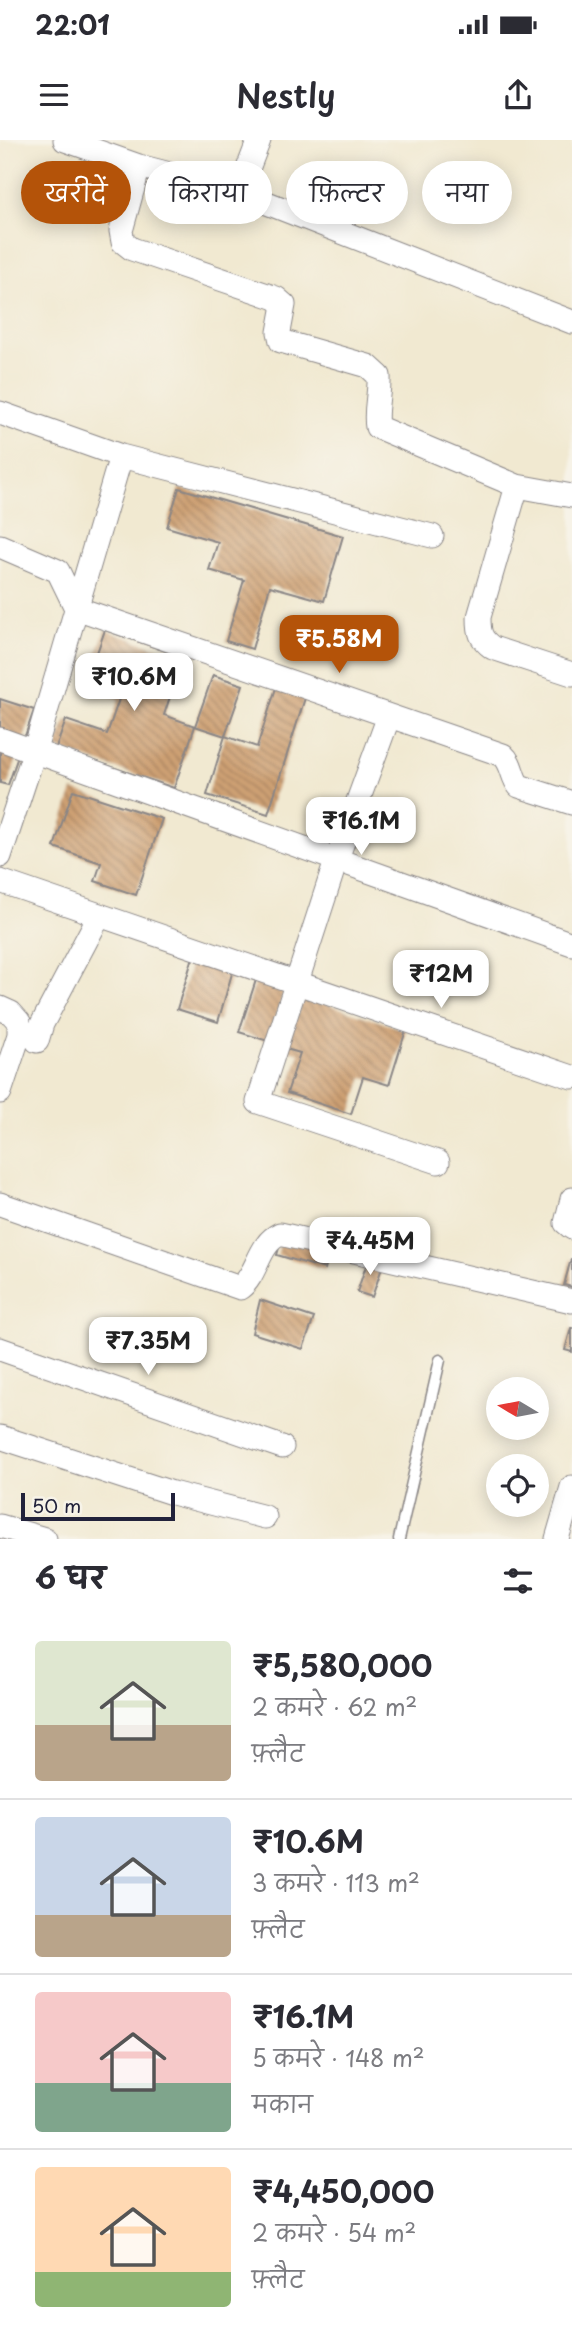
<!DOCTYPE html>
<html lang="hi">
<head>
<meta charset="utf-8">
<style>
  body { margin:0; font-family:"Playpen Sans","Playpen Sans Deva",sans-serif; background:#f2f2f3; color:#2b2b33; height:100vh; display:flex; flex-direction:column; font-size:26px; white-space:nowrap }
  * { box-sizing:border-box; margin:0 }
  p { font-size:23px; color:#7c7c81 }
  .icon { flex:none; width:38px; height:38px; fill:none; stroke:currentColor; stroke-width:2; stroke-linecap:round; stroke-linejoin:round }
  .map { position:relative; height:1399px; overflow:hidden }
  .drawer { display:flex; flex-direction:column; background:#fff; flex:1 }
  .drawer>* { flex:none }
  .top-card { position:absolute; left:21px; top:21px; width:530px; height:63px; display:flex; gap:14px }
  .needle { width:46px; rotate:280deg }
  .fabs { position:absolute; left:486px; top:1237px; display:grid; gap:14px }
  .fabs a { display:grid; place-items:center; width:63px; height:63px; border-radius:50%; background:#fff; box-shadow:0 4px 18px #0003; font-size:35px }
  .scale { position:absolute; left:21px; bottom:18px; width:154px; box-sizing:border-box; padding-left:7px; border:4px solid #22223b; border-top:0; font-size:19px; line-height:24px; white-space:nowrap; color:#22223b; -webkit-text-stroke:5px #f7f3e8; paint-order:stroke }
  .price { position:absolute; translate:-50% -60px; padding:0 16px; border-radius:14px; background:#fff; color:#222; font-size:23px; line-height:46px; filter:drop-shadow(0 2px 4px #0008) }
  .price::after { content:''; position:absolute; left:50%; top:42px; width:21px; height:16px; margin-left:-10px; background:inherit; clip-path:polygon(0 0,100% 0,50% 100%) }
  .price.active { background:#b45309; color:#fff }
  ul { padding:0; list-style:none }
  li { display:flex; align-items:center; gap:21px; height:175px; padding:0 35px }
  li+li { border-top:2px solid #e1e1e2 }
  li span { display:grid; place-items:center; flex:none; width:196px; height:140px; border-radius:7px; color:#555 }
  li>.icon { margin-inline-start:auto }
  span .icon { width:84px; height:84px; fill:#fffc; stroke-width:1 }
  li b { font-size:30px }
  h2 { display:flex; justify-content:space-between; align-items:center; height:84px; padding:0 35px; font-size:30px }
  .pill { padding:0 24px; border-radius:32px; background:#fff; box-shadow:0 4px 18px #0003; font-size:24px; line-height:63px }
  .pill.active { background:#b45309; color:#fff }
  .status { display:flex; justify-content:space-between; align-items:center; height:49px; padding:0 35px; background:#fff; direction:ltr }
  .status svg { height:19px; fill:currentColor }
  header { display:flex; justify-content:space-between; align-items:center; height:91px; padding:0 35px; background:#fff; font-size:32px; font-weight:600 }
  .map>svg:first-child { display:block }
  .building { fill:url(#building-back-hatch) }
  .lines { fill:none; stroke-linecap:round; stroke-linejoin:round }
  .lane-casing { stroke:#8a8686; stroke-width:13 }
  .street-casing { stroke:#8a8686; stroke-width:25 }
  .lane { stroke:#fff; stroke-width:10 }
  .street { stroke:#fff; stroke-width:23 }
</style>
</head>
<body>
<div class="status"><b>22:01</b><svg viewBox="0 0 49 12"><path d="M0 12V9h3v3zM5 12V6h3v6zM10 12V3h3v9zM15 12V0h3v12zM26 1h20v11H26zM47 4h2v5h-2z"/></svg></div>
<header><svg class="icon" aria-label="menu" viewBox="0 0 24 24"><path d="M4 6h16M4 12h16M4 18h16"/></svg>Nestly<svg class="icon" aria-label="share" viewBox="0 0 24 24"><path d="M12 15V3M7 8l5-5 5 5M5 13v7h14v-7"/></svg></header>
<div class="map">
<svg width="572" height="1399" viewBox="0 0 572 1399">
  <defs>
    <pattern id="building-back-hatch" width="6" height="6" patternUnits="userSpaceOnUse" patternTransform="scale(1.75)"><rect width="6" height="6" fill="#cea073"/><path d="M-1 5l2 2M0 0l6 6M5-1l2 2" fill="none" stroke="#a78260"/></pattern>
  </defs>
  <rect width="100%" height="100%" fill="#f7f3e8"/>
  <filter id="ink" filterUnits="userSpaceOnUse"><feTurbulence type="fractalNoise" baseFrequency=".0143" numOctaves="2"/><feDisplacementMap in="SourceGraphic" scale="14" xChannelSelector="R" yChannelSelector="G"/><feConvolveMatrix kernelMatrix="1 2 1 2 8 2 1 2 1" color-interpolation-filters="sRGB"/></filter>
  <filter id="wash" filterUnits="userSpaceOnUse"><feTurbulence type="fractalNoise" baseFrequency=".00686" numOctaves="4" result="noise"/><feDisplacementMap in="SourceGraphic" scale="28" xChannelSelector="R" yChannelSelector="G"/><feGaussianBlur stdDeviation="1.57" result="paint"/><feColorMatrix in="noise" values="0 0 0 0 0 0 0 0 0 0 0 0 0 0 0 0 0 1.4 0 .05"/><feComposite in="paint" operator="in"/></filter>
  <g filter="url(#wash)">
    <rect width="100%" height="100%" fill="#f1e9d1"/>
    <g id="blocks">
      <path class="building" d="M179,348L343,396L324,461L270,446L252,509L226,501L244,440L209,430L218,402L167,387Z
        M105,490L183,517L164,575L195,586L174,648L56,608L66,580L107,594L119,559L85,547Z
        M213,535L243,545L225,596L195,586Z
        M276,548L305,558L268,674L207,655L225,596L257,607Z
        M0,559L34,570L8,645L0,643Z
        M73,650L162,679L136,755L95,741L101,723L54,707Z
        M193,817L233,830L218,882L177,869Z
        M256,840L285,849L268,901L239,892Z
        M303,856L406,890L389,945L363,937L351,974L287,953L300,913L286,909Z
        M282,1097L330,1111L325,1129L277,1115Z
        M369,1117L384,1122L372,1157L357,1152Z
        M571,1119H572V1147L564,1145Z
        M260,1160L314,1178L303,1209L252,1193Z
        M571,1188H572V1212L565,1210Z"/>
    </g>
  </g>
  <g filter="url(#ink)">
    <use href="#blocks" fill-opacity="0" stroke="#8a8686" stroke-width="2"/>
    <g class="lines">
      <defs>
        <path id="lane" d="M399,1399L440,1220"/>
        <path id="street" d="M65,0L139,26L239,52L572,182
          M139,26L121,91L123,102L132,109L276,158L284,165L279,192L281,201L368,226L379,236C380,254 374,270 377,287L517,346L572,356
          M239,52L259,0
          M0,273L121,316L432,396
          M517,346L479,477C479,492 480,499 493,508L572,534
          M0,406L58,431L76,468L503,615C513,624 511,636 519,646L572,663
          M389,576L336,721L258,962L438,1022
          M0,599L572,804
          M0,716L34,613L121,316
          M0,741L572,937
          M0,868L11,873L19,882V895L0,952
          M37,901L42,884L99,776
          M572,1059L566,1083L572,1088
          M0,1064L240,1148C258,1134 258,1104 280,1094L572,1161
          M0,1209L282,1307
          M0,1297L172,1353L265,1377
          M0,1386L45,1399
          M557,1399L572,1347"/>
      </defs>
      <use href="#lane" class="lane-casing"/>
      <use href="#street" class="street-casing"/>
      <use href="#lane" class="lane"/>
      <use href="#street" class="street"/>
    </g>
  </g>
</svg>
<div class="fabs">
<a><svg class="needle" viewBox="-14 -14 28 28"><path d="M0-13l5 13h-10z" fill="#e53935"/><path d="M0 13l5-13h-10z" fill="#7c7c81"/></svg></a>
<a><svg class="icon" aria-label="locate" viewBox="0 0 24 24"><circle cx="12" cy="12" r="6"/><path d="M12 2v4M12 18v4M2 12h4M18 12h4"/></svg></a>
</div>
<div class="scale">50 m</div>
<b class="price active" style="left:339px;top:535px">₹5.58M</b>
<b class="price" style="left:134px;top:573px">₹10.6M</b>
<b class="price" style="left:361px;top:717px">₹16.1M</b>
<b class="price" style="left:441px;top:870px">₹12M</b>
<b class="price" style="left:370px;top:1137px">₹4.45M</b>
<b class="price" style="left:148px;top:1237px">₹7.35M</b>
<div class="top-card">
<a class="pill active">खरीदें</a>
<a class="pill">किराया</a>
<a class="pill">फ़िल्टर</a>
<a class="pill">नया</a>
</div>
</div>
<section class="drawer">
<h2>6 घर<svg class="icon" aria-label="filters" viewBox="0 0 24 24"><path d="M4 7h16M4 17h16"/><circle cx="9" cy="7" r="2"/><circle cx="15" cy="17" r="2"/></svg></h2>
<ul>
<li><span style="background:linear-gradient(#dfe7d0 60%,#b9a48a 0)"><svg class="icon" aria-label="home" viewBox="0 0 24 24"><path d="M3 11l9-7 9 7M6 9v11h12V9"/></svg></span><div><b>₹5,580,000</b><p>2 कमरे · 62 m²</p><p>फ़्लैट</p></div></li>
<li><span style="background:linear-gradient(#c9d6e8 70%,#b9a48a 0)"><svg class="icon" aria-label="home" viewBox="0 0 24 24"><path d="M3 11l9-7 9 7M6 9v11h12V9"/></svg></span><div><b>₹10.6M</b><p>3 कमरे · 113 m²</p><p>फ़्लैट</p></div></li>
<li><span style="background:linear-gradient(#f6c9c9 65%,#7fa58c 0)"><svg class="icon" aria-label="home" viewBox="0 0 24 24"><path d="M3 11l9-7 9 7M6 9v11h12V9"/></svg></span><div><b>₹16.1M</b><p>5 कमरे · 148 m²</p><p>मकान</p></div></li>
<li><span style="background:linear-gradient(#ffd9b3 75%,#8fb573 0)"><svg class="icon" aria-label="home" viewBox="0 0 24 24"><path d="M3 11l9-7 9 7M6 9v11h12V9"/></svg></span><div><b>₹4,450,000</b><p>2 कमरे · 54 m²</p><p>फ़्लैट</p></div></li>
</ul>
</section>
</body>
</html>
